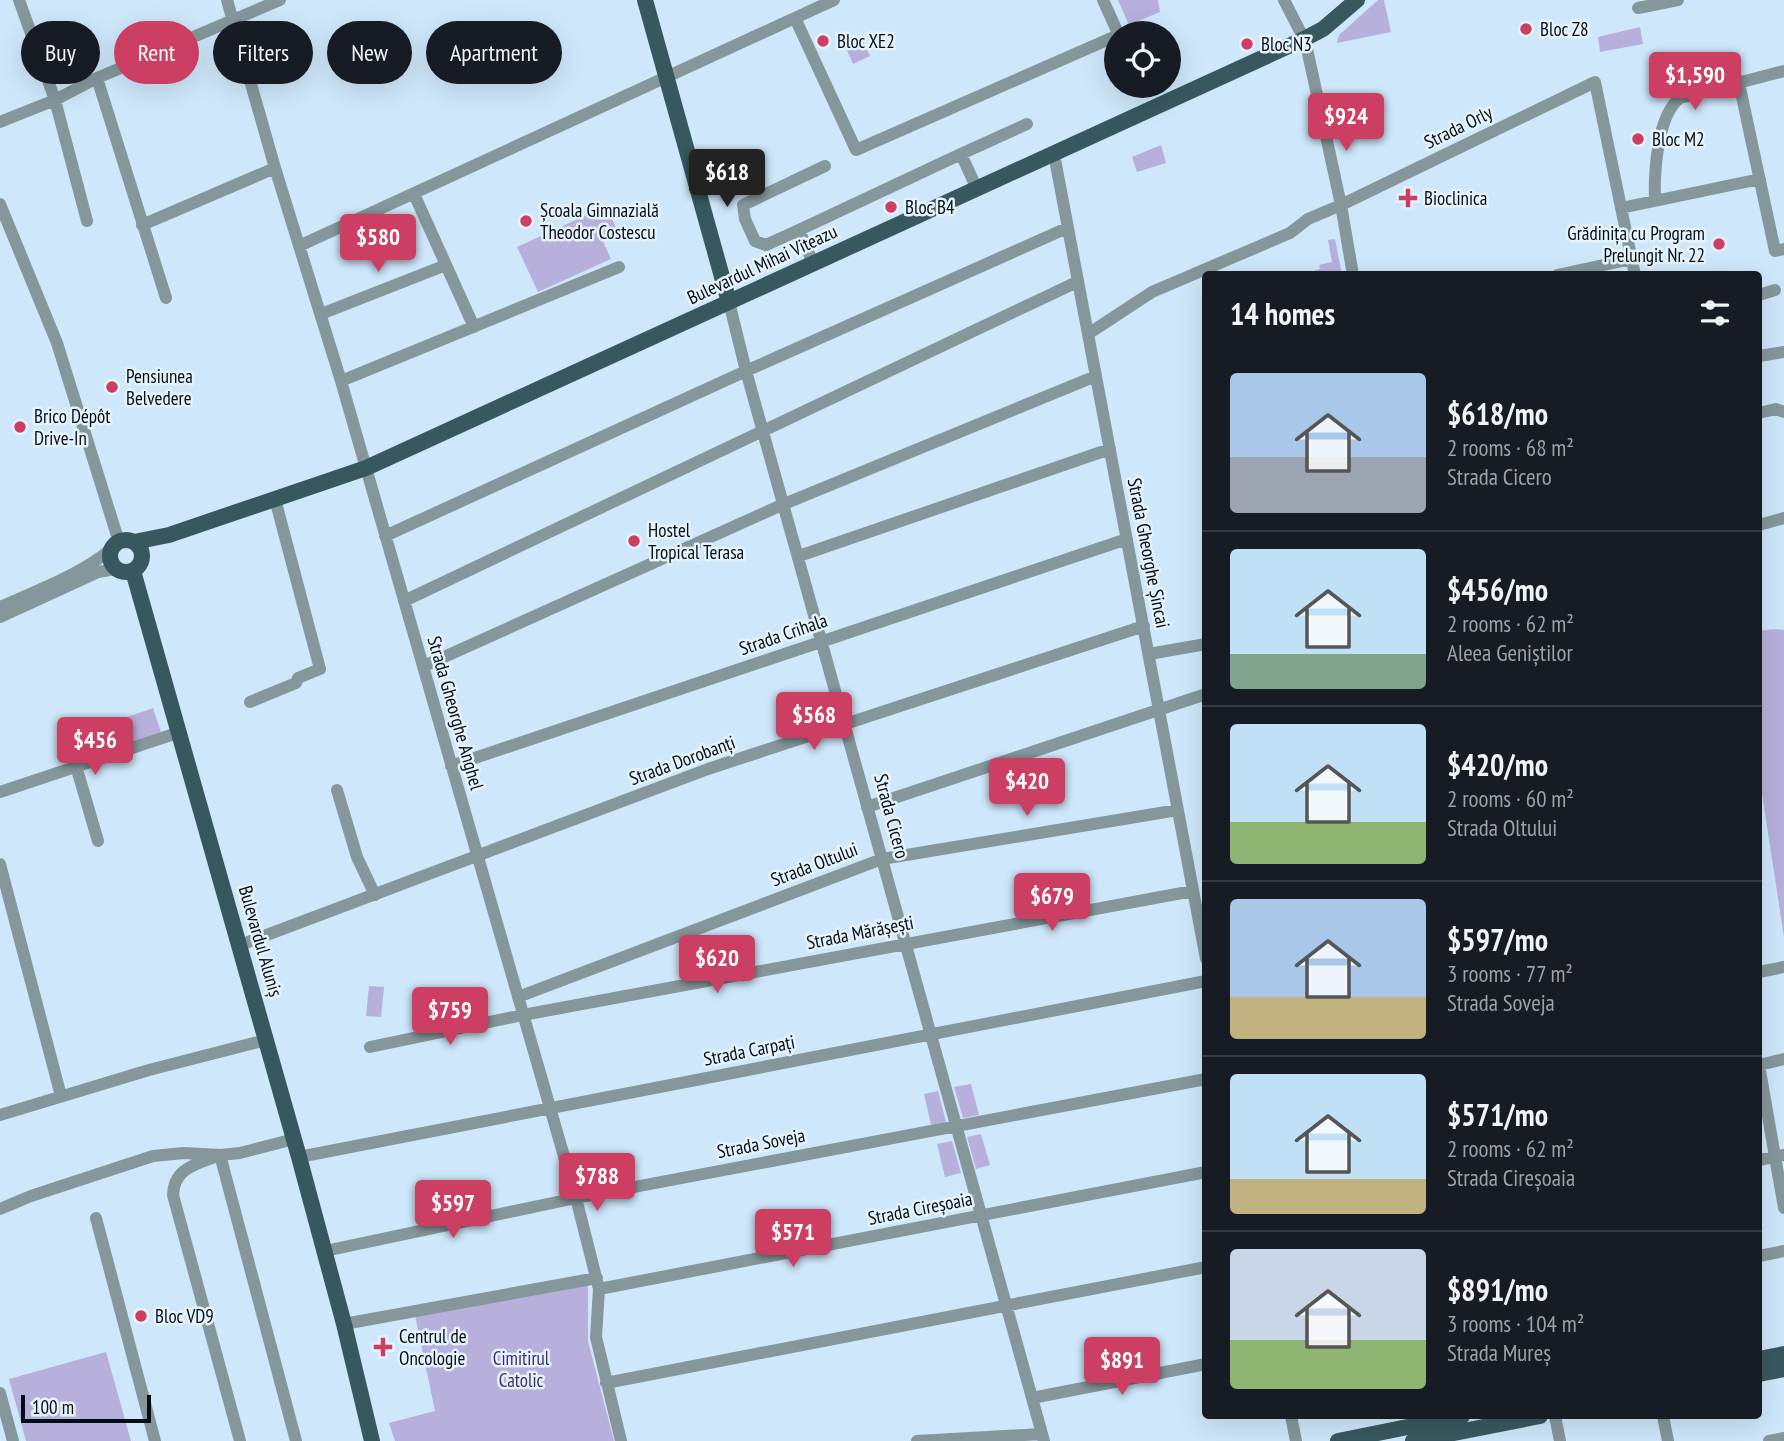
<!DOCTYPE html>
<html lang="en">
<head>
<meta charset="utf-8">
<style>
  body { margin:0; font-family:"PT Sans Narrow",sans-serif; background:#242831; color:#f1f3f6; height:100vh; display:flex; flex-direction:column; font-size:26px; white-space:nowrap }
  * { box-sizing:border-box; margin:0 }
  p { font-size:23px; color:#9ea1a6 }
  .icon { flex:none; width:38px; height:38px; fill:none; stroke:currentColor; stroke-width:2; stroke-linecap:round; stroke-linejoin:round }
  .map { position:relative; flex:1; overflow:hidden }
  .panel { position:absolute; left:1202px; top:271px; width:560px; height:1148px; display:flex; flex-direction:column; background:#171b24; border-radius:7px; box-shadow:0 7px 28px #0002 }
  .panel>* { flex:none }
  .hud { position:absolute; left:21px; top:21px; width:665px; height:63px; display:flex; gap:14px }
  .buttons { position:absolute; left:1104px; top:21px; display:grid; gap:14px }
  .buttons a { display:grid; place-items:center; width:77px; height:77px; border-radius:50%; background:#171b24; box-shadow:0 7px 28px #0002; font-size:35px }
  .scale { position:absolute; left:21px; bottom:18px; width:130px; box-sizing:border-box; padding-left:7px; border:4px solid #030d14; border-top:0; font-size:19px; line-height:24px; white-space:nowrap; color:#030d14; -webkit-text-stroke:5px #e6f3fc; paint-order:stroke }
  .price { position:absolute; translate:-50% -60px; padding:0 16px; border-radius:7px; background:#cd3e63; color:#fff; font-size:23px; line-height:46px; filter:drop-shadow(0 2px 4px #0008) }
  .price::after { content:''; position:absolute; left:50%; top:42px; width:21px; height:16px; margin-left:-10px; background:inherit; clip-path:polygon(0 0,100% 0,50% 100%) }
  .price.active { background:#222; color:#fff }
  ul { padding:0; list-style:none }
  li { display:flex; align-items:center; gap:21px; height:175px; padding:0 28px }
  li+li { border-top:2px solid #363941 }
  li span { display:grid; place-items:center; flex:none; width:196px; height:140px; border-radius:7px; color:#555 }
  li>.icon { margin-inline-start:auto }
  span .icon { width:84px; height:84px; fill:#fffc; stroke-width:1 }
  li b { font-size:30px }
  h2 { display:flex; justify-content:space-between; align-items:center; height:84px; padding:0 28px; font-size:30px }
  .pill { padding:0 24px; border-radius:32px; background:#171b24; box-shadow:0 7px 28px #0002; font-size:24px; line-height:63px }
  .pill.active { background:#cd3e63; color:#fff }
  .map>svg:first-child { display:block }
  .green { fill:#b7b0dc }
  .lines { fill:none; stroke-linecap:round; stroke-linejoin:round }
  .minor { stroke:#85979b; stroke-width:12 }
  .major { stroke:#38585f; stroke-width:16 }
  .poi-dot { fill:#cd3e63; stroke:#e6f3fc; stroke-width:2.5 }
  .labels { text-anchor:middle; stroke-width:5; stroke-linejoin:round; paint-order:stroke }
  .poi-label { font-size:19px; fill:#030d14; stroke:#e6f3fc; text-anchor:start }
  .street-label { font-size:19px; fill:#030d14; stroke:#e6f3fc }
  .park-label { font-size:19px; fill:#3f2c72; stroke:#e6f3fc }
</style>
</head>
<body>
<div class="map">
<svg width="1784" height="1441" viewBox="0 0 1784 1441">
  <rect width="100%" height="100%" fill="#cee7fa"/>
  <path class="green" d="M1118,0H1158L1160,12L1129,25Z
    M1378,0H1384L1391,32L1337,43L1339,35Z
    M1640,27L1643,44L1600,52L1598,37Z
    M861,37L870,56L853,64L844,44Z
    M1161,145L1166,163L1137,172L1132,157Z
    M606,206L619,234L603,241L611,259L538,292L517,247Z
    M1335,239L1342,275H1299L1320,269L1319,265L1332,262L1328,240Z
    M1775,629L1784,630V937L1759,774V631Z
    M153,708L161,732L96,755L87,731Z
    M369,986L384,987L381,1017L366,1016Z
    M971,1084L979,1115L963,1118L954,1087Z
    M938,1091L946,1122L931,1125L924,1094Z
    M981,1134L990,1165L976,1169L967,1137Z
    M952,1141L961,1173L945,1177L937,1144Z
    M588,1284V1341L614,1441H395L389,1423L435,1411L415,1315Z
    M106,1352L131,1441H26L9,1379Z"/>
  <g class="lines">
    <path class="minor" d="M19,0L55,100L87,221
      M227,0L275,168L341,381L576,1198L599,1289L596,1337L621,1441
      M1103,0L1118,33
      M1284,0L1304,39L1307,49L1341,205L1353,275
      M1638,8L1678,0
      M795,18L856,150L1116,36
      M97,78L166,298
      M1739,83L1775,251L1784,249
      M0,122L55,100L97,78L280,0
      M1054,154L1206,959
      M977,189L961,154L1027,124
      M414,194L474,327
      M1655,200C1654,173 1657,115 1680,98L1784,71
      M0,204L57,343L119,542
      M1621,208L1760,179
      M142,225L275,168
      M799,230L766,245L755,241L745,219L743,205L825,166
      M299,246L834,0
      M813,263L799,230L961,154
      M1557,275L1632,259
      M1759,295L1775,290
      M729,302L746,371L1044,1441
      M321,314L446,265
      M1088,334L1152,292L1290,233L1308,219L1341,205L1595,82L1635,275
      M1759,356L1784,352
      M341,381L619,267
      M1759,413L1776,409L1784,412
      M1759,525L1784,518
      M385,536L746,371L1067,228
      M799,556L1110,449
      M404,601L1077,282
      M0,607C34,592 84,573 111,549
      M0,617L98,572L116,569
      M1149,654L1206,644
      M424,666L784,504L1096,376
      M250,702L296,683L298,678L320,669L275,499
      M76,766L98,841
      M451,766L1127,539
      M337,790L357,857L375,895
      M0,792L180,732
      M867,807L1206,694
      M0,864L61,1096
      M240,945L708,769L1144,626
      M1759,972L1784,967
      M518,997L882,859L1178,810
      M370,1047L523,1015L1193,891
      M1759,1065L1784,1208
      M1759,1065L1784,1059
      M0,1115L149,1070L266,1040
      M220,1155C198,1164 174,1167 173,1195L240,1441
      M220,1155L296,1441
      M299,1157L1206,981
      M1759,1160L1784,1155
      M0,1209L31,1196L153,1156L184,1153L220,1155L240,1153L294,1139
      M96,1218L155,1441
      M325,1251L576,1198L1206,1079
      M1759,1256L1784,1251
      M599,1289L1206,1172
      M344,1324L597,1278
      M606,1383L1206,1267
      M0,1393L13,1441
      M1032,1398L1206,1364
      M1291,1416L1296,1441
      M1555,1416L1560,1441
      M1663,1416L1668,1441
      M917,1441L1042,1434
      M1769,1441L1784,1438"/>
    <path class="major" d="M645,0L729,302
      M110 556a16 16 0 1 1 32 0a16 16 0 1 1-32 0Z
      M134,542L169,535L366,468L1304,39L1323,29L1357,0
      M133,571L299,1157L344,1324L372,1441
      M1759,1359L1784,1354
      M1759,1374L1784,1369
      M1338,1441L1462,1416
      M1413,1441L1540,1416"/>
  </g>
  <g class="poi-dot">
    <circle cx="1526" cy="29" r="7"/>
    <circle cx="823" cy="41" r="7"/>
    <circle cx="1247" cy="44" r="7"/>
    <circle cx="1638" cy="139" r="7"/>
    <path d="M1404.5 187.5h7v7h7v7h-7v7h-7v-7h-7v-7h7z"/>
    <circle cx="891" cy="207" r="7"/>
    <circle cx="526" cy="221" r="7"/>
    <circle cx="1719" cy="244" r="7"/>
    <circle cx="112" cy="387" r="7"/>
    <circle cx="20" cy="427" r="7"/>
    <circle cx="634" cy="541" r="7"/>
    <circle cx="141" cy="1316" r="7"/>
    <path d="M379.5 1336.5h7v7h7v7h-7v7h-7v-7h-7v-7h7z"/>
  </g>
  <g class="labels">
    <g class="poi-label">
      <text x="1540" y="36">Bloc Z8</text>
      <text x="837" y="48">Bloc XE2</text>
      <text x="1261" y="51">Bloc N3</text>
      <text x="1652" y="146">Bloc M2</text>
      <text x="1424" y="205">Bioclinica</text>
      <text x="905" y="214">Bloc B4</text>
      <text x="540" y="217">Școala Gimnazială<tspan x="540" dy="22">Theodor Costescu</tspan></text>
      <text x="1705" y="240" text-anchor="end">Grădinița cu Program<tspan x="1705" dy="22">Prelungit Nr. 22</tspan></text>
      <text x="126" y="383">Pensiunea<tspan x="126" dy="22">Belvedere</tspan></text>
      <text x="34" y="423">Brico Dépôt<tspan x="34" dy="22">Drive-In</tspan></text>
      <text x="648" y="537">Hostel<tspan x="648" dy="22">Tropical Terasa</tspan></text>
      <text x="155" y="1323">Bloc VD9</text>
      <text x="399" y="1343">Centrul de<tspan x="399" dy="22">Oncologie</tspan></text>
    </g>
    <g class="street-label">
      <text transform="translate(1458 127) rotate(-26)" y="7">Strada Orly</text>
      <text transform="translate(762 264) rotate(-25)" y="7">Bulevardul Mihai Viteazu</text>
      <text transform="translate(1149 553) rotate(79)" y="7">Strada Gheorghe Șincai</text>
      <text transform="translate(783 634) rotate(-19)" y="7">Strada Crihala</text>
      <text transform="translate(456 713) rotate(74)" y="7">Strada Gheorghe Anghel</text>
      <text transform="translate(682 760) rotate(-20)" y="7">Strada Dorobanți</text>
      <text transform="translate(892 816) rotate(75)" y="7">Strada Cicero</text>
      <text transform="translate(814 864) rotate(-21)" y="7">Strada Oltului</text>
      <text transform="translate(860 932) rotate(-11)" y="7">Strada Mărășești</text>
      <text transform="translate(261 941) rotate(74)" y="7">Bulevardul Aluniș</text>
      <text transform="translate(749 1050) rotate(-11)" y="7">Strada Carpați</text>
      <text transform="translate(761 1143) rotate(-11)" y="7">Strada Soveja</text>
      <text transform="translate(920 1208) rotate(-11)" y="7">Strada Cireșoaia</text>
    </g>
    <g class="park-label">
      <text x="521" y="1365">Cimitirul<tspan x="521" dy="22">Catolic</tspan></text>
    </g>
  </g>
</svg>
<div class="buttons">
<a><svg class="icon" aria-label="locate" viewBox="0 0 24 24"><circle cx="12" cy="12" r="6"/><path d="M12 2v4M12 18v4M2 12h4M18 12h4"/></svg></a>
</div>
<div class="scale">100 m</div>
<b class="price" style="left:1695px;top:112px">$1,590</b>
<b class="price" style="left:1346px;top:153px">$924</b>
<b class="price active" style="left:727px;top:209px">$618</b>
<b class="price" style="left:378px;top:274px">$580</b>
<b class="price" style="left:814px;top:752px">$568</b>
<b class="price" style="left:95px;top:777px">$456</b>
<b class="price" style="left:1027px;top:818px">$420</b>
<b class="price" style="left:1052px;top:933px">$679</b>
<b class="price" style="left:717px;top:995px">$620</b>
<b class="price" style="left:450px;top:1047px">$759</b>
<b class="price" style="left:597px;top:1213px">$788</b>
<b class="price" style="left:453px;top:1240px">$597</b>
<b class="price" style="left:793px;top:1269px">$571</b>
<b class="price" style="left:1122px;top:1397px">$891</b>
<div class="hud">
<a class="pill">Buy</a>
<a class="pill active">Rent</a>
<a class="pill">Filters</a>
<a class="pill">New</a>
<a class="pill">Apartment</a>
</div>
<section class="panel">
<h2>14 homes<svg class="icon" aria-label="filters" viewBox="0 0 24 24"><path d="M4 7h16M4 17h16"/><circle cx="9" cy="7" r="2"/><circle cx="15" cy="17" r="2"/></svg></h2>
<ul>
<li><span style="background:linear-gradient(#a9c7e8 60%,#9aa5b1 0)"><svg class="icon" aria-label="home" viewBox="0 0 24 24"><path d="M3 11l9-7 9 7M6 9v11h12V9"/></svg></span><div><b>$618/mo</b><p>2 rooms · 68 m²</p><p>Strada Cicero</p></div></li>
<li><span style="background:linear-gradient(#bfe0f5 75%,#7fa58c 0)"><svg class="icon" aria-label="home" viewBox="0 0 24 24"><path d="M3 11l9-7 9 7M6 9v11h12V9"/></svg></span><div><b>$456/mo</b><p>2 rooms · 62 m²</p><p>Aleea Geniștilor</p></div></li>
<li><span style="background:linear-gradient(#bfe0f5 70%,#8fb573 0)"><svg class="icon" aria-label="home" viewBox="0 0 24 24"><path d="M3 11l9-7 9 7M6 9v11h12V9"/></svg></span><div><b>$420/mo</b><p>2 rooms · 60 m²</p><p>Strada Oltului</p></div></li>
<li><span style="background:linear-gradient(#a9c7e8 70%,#c2b280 0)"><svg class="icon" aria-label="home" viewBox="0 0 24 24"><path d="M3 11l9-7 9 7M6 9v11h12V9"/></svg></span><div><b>$597/mo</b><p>3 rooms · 77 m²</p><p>Strada Soveja</p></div></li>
<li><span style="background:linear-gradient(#bfe0f5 75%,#c2b280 0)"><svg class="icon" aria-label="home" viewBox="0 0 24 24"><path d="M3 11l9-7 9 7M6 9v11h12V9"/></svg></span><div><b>$571/mo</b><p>2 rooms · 62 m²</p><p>Strada Cireșoaia</p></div></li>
<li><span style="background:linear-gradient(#c9d6e8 65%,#8fb573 0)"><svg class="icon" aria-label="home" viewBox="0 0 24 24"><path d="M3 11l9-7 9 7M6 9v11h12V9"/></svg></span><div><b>$891/mo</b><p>3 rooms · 104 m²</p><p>Strada Mureș</p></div></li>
</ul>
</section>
</div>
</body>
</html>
